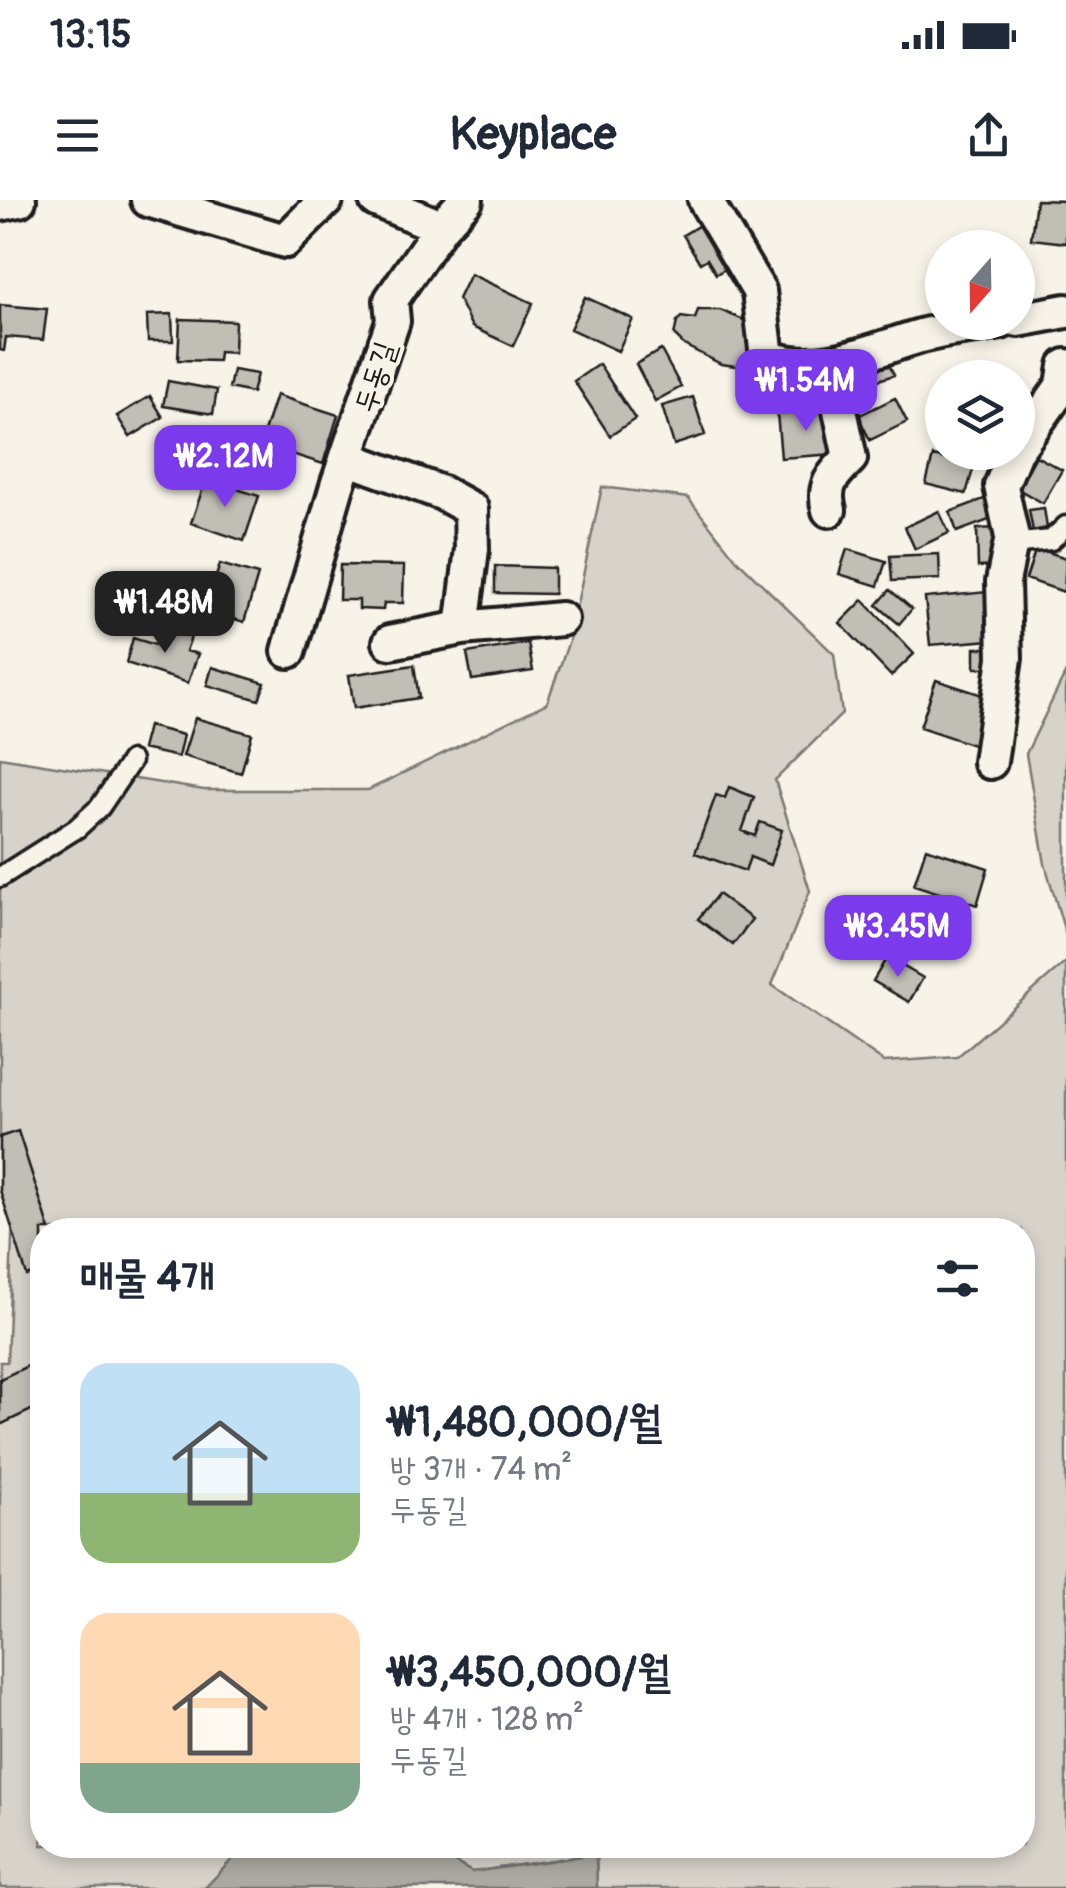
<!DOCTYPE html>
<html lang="ko">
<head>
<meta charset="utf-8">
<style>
  body { margin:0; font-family:Pangolin,"Poor Story",sans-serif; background:#f6f6f7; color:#1f2937; height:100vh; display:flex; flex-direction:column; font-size:38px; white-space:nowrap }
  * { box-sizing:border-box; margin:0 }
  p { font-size:32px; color:#747a83 }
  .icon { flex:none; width:55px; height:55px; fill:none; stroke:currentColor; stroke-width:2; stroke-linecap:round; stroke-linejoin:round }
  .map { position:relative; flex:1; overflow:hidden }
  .drawer { position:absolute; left:30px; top:1018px; width:1005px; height:640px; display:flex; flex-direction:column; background:#fff; border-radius:40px; box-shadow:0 5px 15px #0003 }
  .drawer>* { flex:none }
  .needle { width:65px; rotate:200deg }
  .controls { position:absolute; left:925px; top:30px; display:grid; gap:20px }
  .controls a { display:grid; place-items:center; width:110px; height:110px; border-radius:50%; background:#fff; box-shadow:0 5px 15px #0003; font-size:50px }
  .price { position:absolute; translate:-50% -85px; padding:0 22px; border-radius:20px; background:#7c3aed; color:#fff; font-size:32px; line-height:65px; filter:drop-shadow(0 2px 5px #0008) }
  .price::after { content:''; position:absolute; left:50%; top:60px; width:30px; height:22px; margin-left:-15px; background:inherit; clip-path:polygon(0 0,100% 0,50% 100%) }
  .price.active { background:#222; color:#fff }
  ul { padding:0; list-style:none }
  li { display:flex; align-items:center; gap:30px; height:250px; padding:0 50px }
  li span { display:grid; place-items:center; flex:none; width:280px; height:200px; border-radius:30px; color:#555 }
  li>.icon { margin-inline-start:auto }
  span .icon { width:120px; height:120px; fill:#fffc; stroke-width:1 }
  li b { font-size:42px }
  h2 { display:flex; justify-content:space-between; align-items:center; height:120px; padding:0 50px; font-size:42px }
  .status { display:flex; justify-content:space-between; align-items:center; height:70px; padding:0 50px; background:#fff; direction:ltr }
  .status svg { height:28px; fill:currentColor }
  header { display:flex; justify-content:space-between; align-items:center; height:130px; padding:0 50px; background:#fff; font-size:45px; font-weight:800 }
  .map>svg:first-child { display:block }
  .green { fill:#d7d3cb; stroke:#7a7874; stroke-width:2.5 }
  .water { fill:#aca9a2; stroke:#72716c; stroke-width:2.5 }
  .building { fill:#c0beb5; stroke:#1c1c1c; stroke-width:2.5 }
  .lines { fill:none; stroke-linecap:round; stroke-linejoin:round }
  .service-casing { stroke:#1c1c1c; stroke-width:25 }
  .minor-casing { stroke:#1c1c1c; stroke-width:40 }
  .service { stroke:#f7f3e8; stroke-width:18 }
  .minor { stroke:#f7f3e8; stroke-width:32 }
  .labels { text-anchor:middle; stroke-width:8; stroke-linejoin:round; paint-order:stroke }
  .street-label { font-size:30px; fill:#1c1c1c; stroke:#f7f3e8 }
</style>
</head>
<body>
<div class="status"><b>13:15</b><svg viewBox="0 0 49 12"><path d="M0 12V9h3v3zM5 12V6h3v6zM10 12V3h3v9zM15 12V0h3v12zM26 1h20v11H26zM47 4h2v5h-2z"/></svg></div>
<header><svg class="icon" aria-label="menu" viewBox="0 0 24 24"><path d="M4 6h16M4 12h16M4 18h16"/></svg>Keyplace<svg class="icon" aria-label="share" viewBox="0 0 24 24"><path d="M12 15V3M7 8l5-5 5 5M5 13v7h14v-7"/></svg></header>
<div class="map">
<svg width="1066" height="1688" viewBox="0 0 1066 1688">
  <rect width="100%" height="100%" fill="#f7f3e8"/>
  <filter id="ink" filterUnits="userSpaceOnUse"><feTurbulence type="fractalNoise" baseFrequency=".01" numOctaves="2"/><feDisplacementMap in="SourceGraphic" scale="20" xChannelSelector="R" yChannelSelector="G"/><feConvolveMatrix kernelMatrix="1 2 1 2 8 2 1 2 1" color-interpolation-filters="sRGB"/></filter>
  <g filter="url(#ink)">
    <path class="green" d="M602,287L688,298L737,360L834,454L842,514L775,580L810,691L772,785L884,862L957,857L1066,762V1688H597L596,1654L472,1672L424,1645H1022V1030H42V1645H246L205,1688H0V1162H7L13,1013L0,991V557L204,590H368L547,503L569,441Z
      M1066,472V736L1045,664L1026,554Z"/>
    <path class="water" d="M246,1645H424L472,1672L596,1654L597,1688H205Z"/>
    <path class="building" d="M1036,0L1066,1V43L1031,39Z
      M708,20L734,64L716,74L707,59L700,63L683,35Z
      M470,74L533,103L513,146L472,127L458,99Z
      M585,97L633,119L618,151L570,129Z
      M0,105L47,109L43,140L6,137L4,151L0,150Z
      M698,110H720L751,123L757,157L743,167L721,164L684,145L674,135L677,122L681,117L695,119Z
      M172,114L173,141H148L147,115Z
      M180,119L235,121L234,153L219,152L218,161L178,160Z
      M661,150L681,187L655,201L636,164Z
      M886,158L894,175L863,185L868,207L851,209L841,174Z
      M599,164L635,219L610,236L574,181Z
      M233,170L257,174L252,193L229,188Z
      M168,181L217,190L213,214L163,206Z
      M276,195L338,215L323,264L260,244Z
      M150,196L163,217L130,237L117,216Z
      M693,197L705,235L674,245L662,206Z
      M895,198L907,222L870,240L858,216Z
      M831,209L835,254L781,258L777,213Z
      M933,256L974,266L966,294L926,284Z
      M1036,256L1062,270L1043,303L1018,289Z
      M206,279L259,296L244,341L191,323Z
      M989,297L997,317L957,332L950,312Z
      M1044,308L1047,328L1033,331L1029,310Z
      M939,311L949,333L915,349L905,327Z
      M998,328L999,366L978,367L977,329Z
      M1036,348L1066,358L1064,392L1026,379Z
      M847,349L886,361L878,386L839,374Z
      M939,354L940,379L892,381L890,356Z
      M220,364L258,375L244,422L194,407L201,383L213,386Z
      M340,365L404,366L403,403H384L383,410L359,409V400H339Z
      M495,366L554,368V394L495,393Z
      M890,390L912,409L899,424L877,405Z
      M987,392L991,440L930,445L925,398Z
      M863,400L914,454L891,476L840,423Z
      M164,429L191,437L186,451L198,454L188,483L126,463L133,438L159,446Z
      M528,443L533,471L472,480L467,453Z
      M975,448H996V468H975Z
      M414,465L419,498L354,508L349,475Z
      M212,467L265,483L259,500L207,485Z
      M936,480L995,499L979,547L920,527Z
      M195,518L252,534L241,573L183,556Z
      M148,526L183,535L178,557L142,549Z
      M729,587L754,597L742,631L755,636L760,622L782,630L770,665L750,657L745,671L695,653L716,595L725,598Z
      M926,648L988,668L977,705L914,685Z
      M718,694L752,719L733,745L698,719Z
      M887,757L923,778L909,802L873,781Z
      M18,931L50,1030H42V1071L27,1076L0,990V937Z
      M42,1159V1205L0,1225V1179Z"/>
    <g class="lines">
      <defs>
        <path id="service" d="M1011,344L1051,340L1066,326
          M0,677L77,628L100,607L131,561"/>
        <path id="minor" d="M148,0L285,41L326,0
          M376,0L441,27L466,0
          M705,0L759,91L767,157C818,176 867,152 917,137C944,129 973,127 1001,122
          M0,4L19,0
          M1018,120L1066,111
          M1018,248L1063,185L1066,166
          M347,258L442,293L471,309L472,349L462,428L390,442
          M829,310C822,285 833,275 850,258L830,162
          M462,428L561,419
          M289,451L337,286L393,121L391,100L441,27
          M990,562L1005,458L1003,382L1012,337L1001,286L1015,252"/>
      </defs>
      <use href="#service" class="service-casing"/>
      <use href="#minor" class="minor-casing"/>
      <use href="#service" class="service"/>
      <use href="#minor" class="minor"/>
    </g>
  </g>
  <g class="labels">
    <g class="street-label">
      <text transform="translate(375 177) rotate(-72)" y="10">두동길</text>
    </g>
  </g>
</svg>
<div class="controls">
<a><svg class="needle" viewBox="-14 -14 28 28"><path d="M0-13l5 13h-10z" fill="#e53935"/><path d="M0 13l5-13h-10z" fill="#747a83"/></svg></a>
<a><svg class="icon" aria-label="layers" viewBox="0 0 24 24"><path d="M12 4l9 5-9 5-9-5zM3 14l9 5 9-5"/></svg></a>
</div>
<b class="price" style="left:806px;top:234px">₩1.54M</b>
<b class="price" style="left:225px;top:310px">₩2.12M</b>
<b class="price active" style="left:165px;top:456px">₩1.48M</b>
<b class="price" style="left:898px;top:780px">₩3.45M</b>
<section class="drawer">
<h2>매물 4개<svg class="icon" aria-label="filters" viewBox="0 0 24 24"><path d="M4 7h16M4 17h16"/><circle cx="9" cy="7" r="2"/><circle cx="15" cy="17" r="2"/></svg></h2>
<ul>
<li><span style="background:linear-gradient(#bfe0f5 65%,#8fb573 0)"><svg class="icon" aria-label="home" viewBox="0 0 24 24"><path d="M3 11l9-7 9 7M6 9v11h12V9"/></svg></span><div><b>₩1,480,000/월</b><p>방 3개 · 74 m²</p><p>두동길</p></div></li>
<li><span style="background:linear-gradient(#ffd9b3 75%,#7fa58c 0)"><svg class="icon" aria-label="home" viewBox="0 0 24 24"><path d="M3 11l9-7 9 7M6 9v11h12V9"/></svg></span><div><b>₩3,450,000/월</b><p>방 4개 · 128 m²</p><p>두동길</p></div></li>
</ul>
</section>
</div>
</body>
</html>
